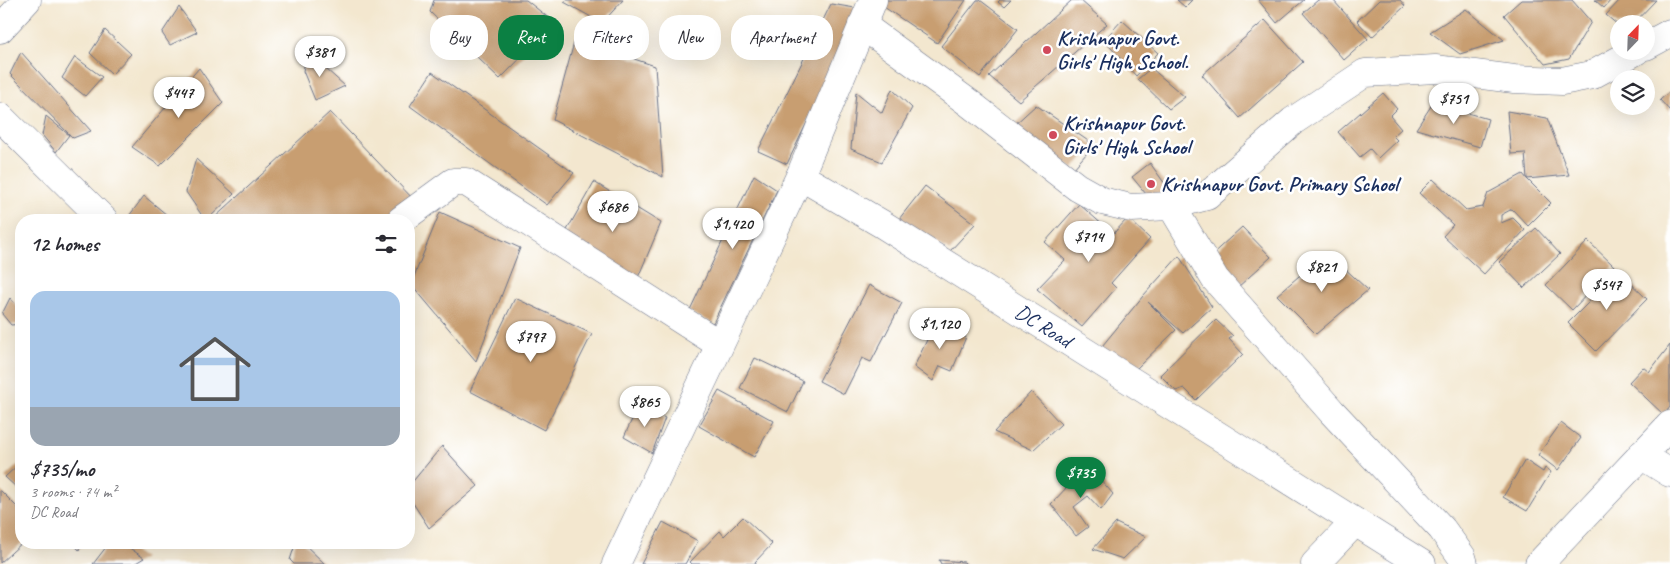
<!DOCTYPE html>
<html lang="en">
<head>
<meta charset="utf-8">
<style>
  body { margin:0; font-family:Caveat,sans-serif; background:#f2f2f3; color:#2b2b33; height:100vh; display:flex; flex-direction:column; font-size:19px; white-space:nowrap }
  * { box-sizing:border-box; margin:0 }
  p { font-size:16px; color:#7c7c81 }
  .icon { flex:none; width:28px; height:28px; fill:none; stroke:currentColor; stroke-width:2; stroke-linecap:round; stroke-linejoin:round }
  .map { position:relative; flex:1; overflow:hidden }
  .panel { position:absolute; left:15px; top:214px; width:400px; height:335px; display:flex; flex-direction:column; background:#fff; border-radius:20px; box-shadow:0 5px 20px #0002 }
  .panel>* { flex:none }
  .top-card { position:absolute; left:430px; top:15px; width:475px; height:45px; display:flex; gap:10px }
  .needle { width:32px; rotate:23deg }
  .tools { position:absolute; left:1610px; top:15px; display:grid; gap:10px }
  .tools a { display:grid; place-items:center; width:45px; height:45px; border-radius:50%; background:#fff; box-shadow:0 5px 20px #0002; font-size:25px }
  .price { position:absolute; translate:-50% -42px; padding:0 11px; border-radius:18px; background:#fff; color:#222; font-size:16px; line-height:32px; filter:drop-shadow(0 1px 2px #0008) }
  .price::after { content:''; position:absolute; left:50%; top:30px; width:15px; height:11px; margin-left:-8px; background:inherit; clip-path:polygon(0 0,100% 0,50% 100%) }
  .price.active { background:#0b8043; color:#fff }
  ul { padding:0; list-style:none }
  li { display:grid; align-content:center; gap:10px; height:265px; padding:0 15px }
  li span { display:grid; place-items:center; height:155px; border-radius:15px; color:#555 }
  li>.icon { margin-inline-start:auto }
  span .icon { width:90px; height:90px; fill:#fffc; stroke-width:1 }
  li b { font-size:21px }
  h2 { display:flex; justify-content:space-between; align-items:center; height:60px; padding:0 15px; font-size:21px }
  .chip { padding:0 18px; border-radius:20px; background:#fff; box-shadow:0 5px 20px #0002; font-size:18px; line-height:45px }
  .chip.active { background:#0b8043; color:#fff }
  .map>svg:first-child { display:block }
  .building { fill:#c89e71 }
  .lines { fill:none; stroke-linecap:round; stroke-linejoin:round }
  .minor-casing { stroke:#676f86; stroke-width:29 }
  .minor { stroke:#fff; stroke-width:28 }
  .poi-dot { fill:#d1495b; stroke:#fff; stroke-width:2 }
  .labels { text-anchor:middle; stroke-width:5; stroke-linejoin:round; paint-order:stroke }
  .poi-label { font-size:21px; font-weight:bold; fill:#1b2f5e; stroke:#fff; text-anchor:start }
  .street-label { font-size:21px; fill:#1b2f5e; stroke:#fff }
</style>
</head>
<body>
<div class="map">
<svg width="1670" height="564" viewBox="0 0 1670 564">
  <rect width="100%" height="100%" fill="#fff"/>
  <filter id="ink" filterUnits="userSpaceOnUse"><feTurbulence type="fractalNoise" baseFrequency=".02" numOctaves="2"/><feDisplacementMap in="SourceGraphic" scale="10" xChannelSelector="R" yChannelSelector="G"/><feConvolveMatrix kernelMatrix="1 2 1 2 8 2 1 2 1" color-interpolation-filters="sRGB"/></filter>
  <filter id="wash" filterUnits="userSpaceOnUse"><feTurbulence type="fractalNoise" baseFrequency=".0096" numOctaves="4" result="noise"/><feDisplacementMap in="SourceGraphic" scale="20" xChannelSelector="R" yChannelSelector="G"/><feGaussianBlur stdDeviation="1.12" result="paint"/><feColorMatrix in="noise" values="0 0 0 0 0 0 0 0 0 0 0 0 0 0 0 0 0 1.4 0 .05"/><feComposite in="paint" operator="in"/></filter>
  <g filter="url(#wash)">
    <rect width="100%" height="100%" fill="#f3e7cf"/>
    <g id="blocks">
      <path class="building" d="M434,0H526L555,23L500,79L430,12Z
        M567,0H623L602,23L564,2Z
        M884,0H966L937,43L881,5Z
        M977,0H980L1018,29L980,77L941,46Z
        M1000,0H1011L1004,7L998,2Z
        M1072,0H1080L1107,24L1019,101L989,76Z
        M1177,0H1192L1185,7Z
        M1258,0H1304L1277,23Z
        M1318,0H1333L1368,39L1344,60L1303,13Z
        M1379,0H1400L1405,6L1372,37L1357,21Z
        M1521,0H1572L1591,22L1569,59L1545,64L1504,15Z
        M1595,0H1611L1604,8Z
        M1620,0H1656L1633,24H1619V26L1606,15Z
        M831,4L861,9L787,164L758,151Z
        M179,7L197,32L170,45L162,33Z
        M1466,9L1504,40L1460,54L1430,32Z
        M1122,20L1158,53L1136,76L1104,40Z
        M1265,20L1303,62L1240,118L1202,75Z
        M105,30L131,54L112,74L90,53Z
        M575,39L655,66L663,177L553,120Z
        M21,52L91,131L73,138L10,74Z
        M307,52L345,86L315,100L303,71Z
        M75,57L102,77L85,96L62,78Z
        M199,68L223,103L160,166L132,147Z
        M1151,68L1185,97L1169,109L1138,79Z
        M432,72L574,173L547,205L410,106Z
        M892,89L912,108L882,162L851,149L856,92L882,113Z
        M1670,91V111L1660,100Z
        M1383,93L1397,109L1390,116L1401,129L1393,136L1397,140L1378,158L1370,149L1360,157L1338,132Z
        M1433,103L1488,119L1480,147L1416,129Z
        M1036,105L1094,145L1073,169L1013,126Z
        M1507,111L1547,118L1569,175L1527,179L1551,203L1528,226L1512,209L1501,215V223L1513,218L1525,230L1484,274L1443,236L1453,225L1419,193L1433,179L1466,210L1483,207L1488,193L1523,174L1527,179L1525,153L1511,154Z
        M330,112L416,202L386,220H212Z
        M46,116L69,135L56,152L42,135Z
        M196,159L234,194L207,220H205L186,192Z
        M1150,163L1170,191L1151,200L1132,177Z
        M754,175L777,190L713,323L689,312Z
        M594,182L661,223L634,287L562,239Z
        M925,186L975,224L950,251L899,219Z
        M144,196L173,220H126Z
        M1079,204L1113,234L1128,218L1150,239L1111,283L1116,288L1082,327L1037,289L1065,260L1045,242Z
        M440,212L520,248L476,361L411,284Z
        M1242,227L1271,257L1237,288L1208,258Z
        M1536,228L1560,254L1524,288L1499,262Z
        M1588,241L1614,266L1572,310L1546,285Z
        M1327,252L1368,290L1316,334L1277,295Z
        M1179,256L1212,307L1183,333L1148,302L1176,330L1136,369L1098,351L1143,296Z
        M1619,272L1647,299L1596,351L1568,323Z
        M869,285L902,303L871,362L862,358L844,394L819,381Z
        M10,298L21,311V324L11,325L2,314Z
        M515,298L592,334L544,430L470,391Z
        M937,319L966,337L952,371L940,366L933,381L914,367Z
        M1216,320L1233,336L1229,339L1243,354L1196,400L1184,388L1176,391L1160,375Z
        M1670,345V407L1664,415L1629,382L1643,367L1649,372Z
        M755,358L803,381L788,412L740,388Z
        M719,391L774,421L754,457L699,426Z
        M1031,392L1061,424L1033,450L994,432Z
        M639,404L665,418L652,453L624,437Z
        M1561,423L1581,438L1558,470L1538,455Z
        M442,446L478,486L429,528L409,497V486Z
        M1525,460L1543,472L1545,468L1551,472L1527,511L1503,497Z
        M21,462V486L17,488L5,477Z
        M1088,465L1113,494L1101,510L1088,496L1074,507L1088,527L1076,536L1051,504Z
        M0,490L21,511V542H23L0,563Z
        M743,517L772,544L755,562L756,564H692L690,562L720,531L724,536Z
        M663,522L698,541L685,564H641Z
        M1116,523L1146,537L1123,559L1093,549Z
        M72,542H83L79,550Z
        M110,542H121L144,558L134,564H93Z
        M296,542H302L325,564H294L290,560Z
        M939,560L964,562L966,564H941Z"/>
    </g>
  </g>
  <g filter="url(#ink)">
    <use href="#blocks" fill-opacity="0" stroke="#676f86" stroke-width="1"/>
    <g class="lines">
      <defs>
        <g id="minor">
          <path d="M862,25L969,103L1077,187L1102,201L1131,208L1169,206L1207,196L1293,121L1365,73L1435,69L1514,79L1562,81L1592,75L1636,51"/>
          <path d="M0,29L27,0"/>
          <path d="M1646,46L1670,33"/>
          <path d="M0,117L104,220"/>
          <path id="s1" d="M800,176L882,224L1422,564"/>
          <path d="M1171,205L1215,279L1332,412L1442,529L1462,557L1464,564"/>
          <path d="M401,220L453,182H466L719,344"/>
          <path d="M1641,455L1670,473"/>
          <path d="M616,564L800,176L873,0"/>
          <path d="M1315,564L1355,522"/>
          <path d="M1539,564L1670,425"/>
        </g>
      </defs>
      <use href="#minor" class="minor-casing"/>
      <use href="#minor" class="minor"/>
    </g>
  </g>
  <g class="poi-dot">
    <circle cx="1047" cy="50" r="5"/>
    <circle cx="1053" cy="135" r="5"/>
    <circle cx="1151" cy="184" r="5"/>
  </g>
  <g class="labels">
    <g class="poi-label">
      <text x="1057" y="45">Krishnapur Govt.<tspan x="1057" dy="24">Girls' High School.</tspan></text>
      <text x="1063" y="130">Krishnapur Govt.<tspan x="1063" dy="24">Girls' High School</tspan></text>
      <text x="1161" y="191">Krishnapur Govt. Primary School</text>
    </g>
    <g class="street-label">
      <text dy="7" stroke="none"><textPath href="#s1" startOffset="286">DC Road</textPath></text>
    </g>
  </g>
</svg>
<div class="tools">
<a><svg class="needle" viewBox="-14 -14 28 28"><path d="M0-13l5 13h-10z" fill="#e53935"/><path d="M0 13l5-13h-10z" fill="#7c7c81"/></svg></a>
<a><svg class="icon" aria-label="layers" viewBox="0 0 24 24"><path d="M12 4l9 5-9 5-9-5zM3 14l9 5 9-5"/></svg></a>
</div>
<b class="price" style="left:320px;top:78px">$381</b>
<b class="price" style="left:179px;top:119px">$447</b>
<b class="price" style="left:1454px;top:125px">$751</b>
<b class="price" style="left:613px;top:233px">$686</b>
<b class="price" style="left:733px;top:250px">$1,420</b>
<b class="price" style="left:1089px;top:263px">$714</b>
<b class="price" style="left:1322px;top:293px">$821</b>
<b class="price" style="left:1607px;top:311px">$547</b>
<b class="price" style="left:940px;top:350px">$1,120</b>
<b class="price" style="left:531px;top:363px">$797</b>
<b class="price" style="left:645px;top:428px">$865</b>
<b class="price active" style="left:1081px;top:499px">$735</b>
<div class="top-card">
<a class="chip">Buy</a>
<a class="chip active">Rent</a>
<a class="chip">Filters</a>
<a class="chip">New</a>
<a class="chip">Apartment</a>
</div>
<section class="panel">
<h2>12 homes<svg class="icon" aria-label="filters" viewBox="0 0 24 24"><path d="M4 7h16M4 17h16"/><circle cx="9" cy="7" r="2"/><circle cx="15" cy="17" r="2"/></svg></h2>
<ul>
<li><span style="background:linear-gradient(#a9c7e8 75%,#9aa5b1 0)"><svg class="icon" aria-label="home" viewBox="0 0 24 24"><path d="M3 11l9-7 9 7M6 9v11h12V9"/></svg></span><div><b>$735/mo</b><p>3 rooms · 74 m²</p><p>DC Road</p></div></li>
</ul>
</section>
</div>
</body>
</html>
